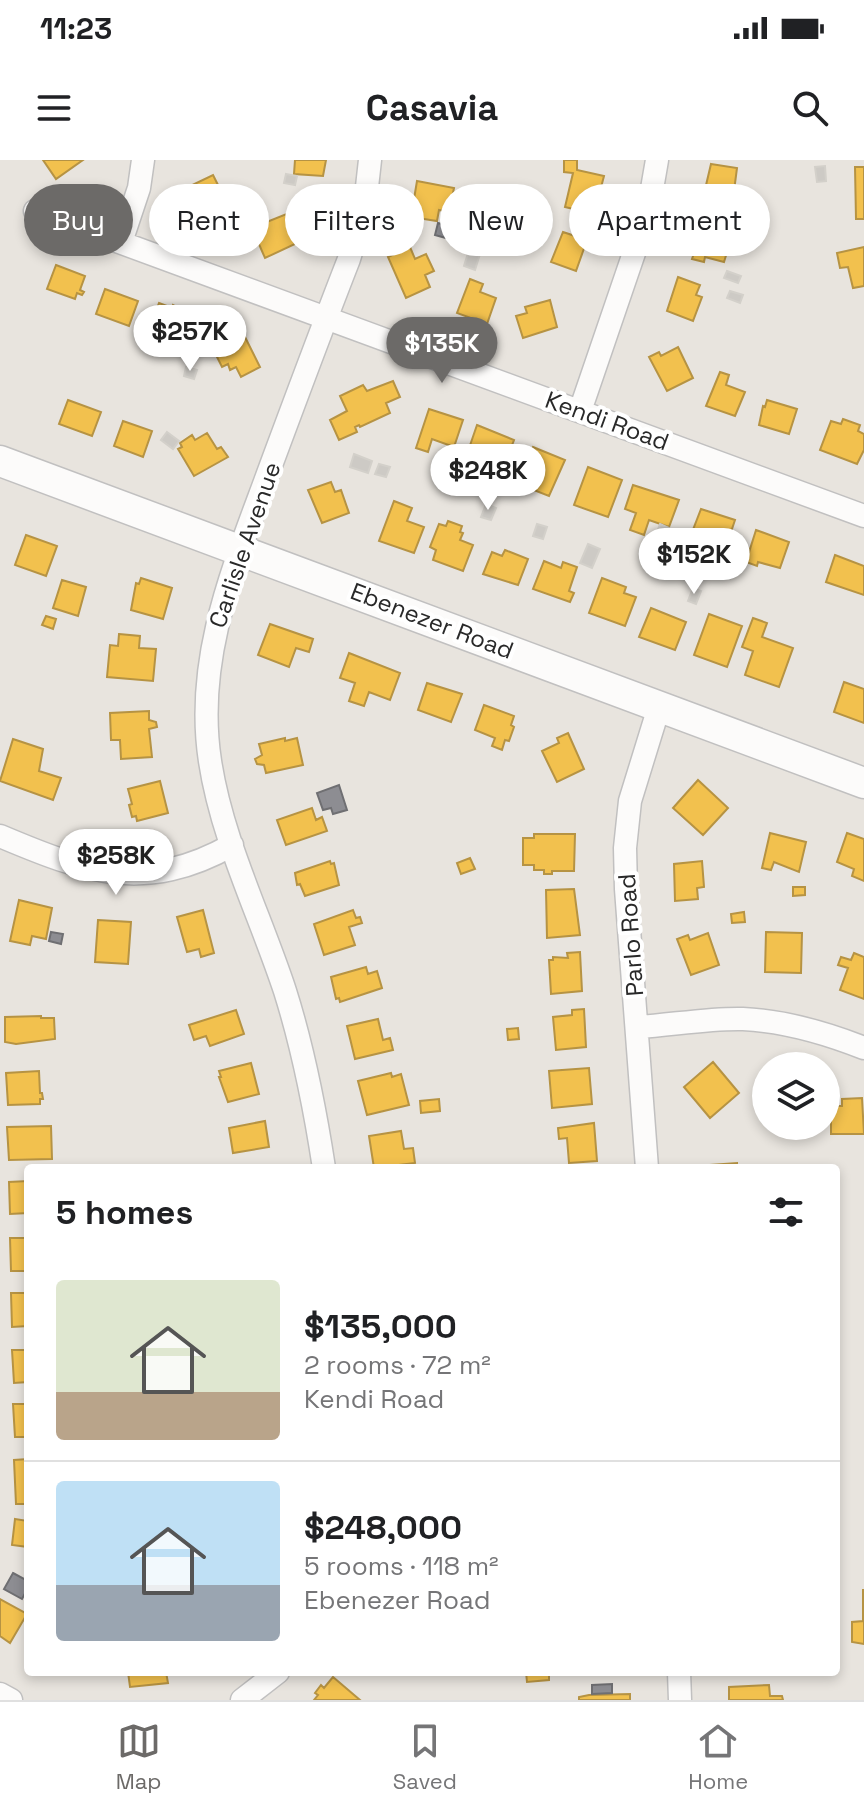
<!DOCTYPE html>
<html lang="en">
<head>
<meta charset="utf-8">
<style>
  body { margin:0; font-family:"Space Grotesk",sans-serif; background:#f6f6f6; color:#202124; height:100vh; display:flex; flex-direction:column; font-size:30px; white-space:nowrap }
  * { box-sizing:border-box; margin:0 }
  p { font-size:26px; color:#757577 }
  .icon { flex:none; width:44px; height:44px; fill:none; stroke:currentColor; stroke-width:2; stroke-linecap:round; stroke-linejoin:round }
  .map { position:relative; flex:1; overflow:hidden }
  .drawer { position:absolute; left:24px; top:1004px; width:816px; height:512px; display:flex; flex-direction:column; background:#fff; border-radius:8px; box-shadow:0 4px 12px #0003 }
  .drawer>* { flex:none }
  .hud { position:absolute; left:24px; top:24px; width:816px; height:72px; display:flex; gap:16px }
  .tools { position:absolute; left:752px; top:892px; display:grid; gap:16px }
  .tools a { display:grid; place-items:center; width:88px; height:88px; border-radius:50%; background:#fff; box-shadow:0 4px 12px #0003; font-size:40px }
  .price { position:absolute; translate:-50% -68px; padding:0 18px; border-radius:28px; background:#fff; color:#222; font-size:26px; line-height:52px; filter:drop-shadow(0 2px 4px #0008) }
  .price::after { content:''; position:absolute; left:50%; top:48px; width:24px; height:18px; margin-left:-12px; background:inherit; clip-path:polygon(0 0,100% 0,50% 100%) }
  .price.selected { background:#6c6a68; color:#fff }
  ul { padding:0; list-style:none }
  li { display:flex; align-items:center; gap:24px; height:200px; padding:0 32px }
  li+li { border-top:2px solid #e0e0e0 }
  li span { display:grid; place-items:center; flex:none; width:224px; height:160px; border-radius:8px; color:#555 }
  li>.icon { margin-inline-start:auto }
  span .icon { width:96px; height:96px; fill:#fffc; stroke-width:1 }
  li b { font-size:34px }
  h2 { display:flex; justify-content:space-between; align-items:center; height:96px; padding:0 32px; font-size:34px }
  .pill { padding:0 28px; border-radius:36px; background:#fff; box-shadow:0 4px 12px #0003; font-size:28px; line-height:72px }
  .pill.selected { background:#6c6a68; color:#fff }
  .status { display:flex; justify-content:space-between; align-items:center; height:56px; padding:0 40px; background:#fff; direction:ltr }
  .status svg { height:22px; fill:currentColor }
  header { display:flex; justify-content:space-between; align-items:center; height:104px; padding:0 32px; background:#fff; font-size:36px; font-weight:800 }
  .menu { display:flex; justify-content:space-around; align-items:center; height:112px; border-top:2px solid #e0e0e0; background:#fff; font-size:22px; color:#757577 }
  .menu a { display:grid; justify-items:center; gap:4px }
  .menu .selected { color:#6c6a68 }
  .map>svg:first-child { display:block }
  .homes { fill:#f2c14e; stroke:#b69343; stroke-width:2 }
  .industry { fill:#8d8d92; stroke:#6f6f72; stroke-width:2 }
  .building { fill:#cdcac5; stroke:#d3d0ca; stroke-width:2 }
  .lines { fill:none; stroke-linecap:round; stroke-linejoin:round }
  .street-casing { stroke:#c1c0c0; stroke-width:25 }
  .secondary-casing { stroke:#c1c0c0; stroke-width:33 }
  .street { stroke:#fcfbfa; stroke-width:22 }
  .secondary { stroke:#fcfbfa; stroke-width:30 }
  .labels { text-anchor:middle; stroke-width:8; stroke-linejoin:round; paint-order:stroke }
  .street-label { font-size:24px; fill:#292929; stroke:#fff }
</style>
</head>
<body>
<div class="status"><b>11:23</b><svg viewBox="0 0 49 12"><path d="M0 12V9h3v3zM5 12V6h3v6zM10 12V3h3v9zM15 12V0h3v12zM26 1h20v11H26zM47 4h2v5h-2z"/></svg></div>
<header><svg class="icon" aria-label="menu" viewBox="0 0 24 24"><path d="M4 6h16M4 12h16M4 18h16"/></svg>Casavia<svg class="icon" aria-label="search" viewBox="0 0 24 24"><circle cx="10" cy="10" r="6"/><path d="M15 15l6 6"/></svg></header>
<div class="map">
<svg width="864" height="1540" viewBox="0 0 864 1540">
  <rect width="100%" height="100%" fill="#e8e4de"/>
  <path class="homes" d="M43,0H83L56,19Z
    M295,0H326L323,16L294,14Z
    M564,0H577V10L604,16L594,54L565,47L573,13L564,12Z
    M711,4L737,8L734,31L742,32L740,43L703,38Z
    M855,7H864V59H856Z
    M213,15L228,45L209,54L211,58L201,63L186,28Z
    M417,21L454,28L449,52L439,50L437,61L411,57Z
    M307,39L316,60L304,65L308,74L294,80L295,84L265,98L252,68L289,53L290,56L296,53L293,45Z
    M705,61L744,74L739,92L728,89L724,102L705,97L704,102L692,99Z
    M563,72L587,80L576,111L551,102Z
    M410,87L415,99L426,94L434,111L425,115L430,127L406,138L388,97Z
    M864,87V126L853,128L848,107L840,108L837,93Z
    M56,105L85,116L80,130L84,132L82,135L77,133L75,139L47,129Z
    M678,117L700,125L696,135L702,137L693,161L667,151Z
    M470,119L483,124L480,132L496,138L487,164L457,153Z
    M105,129L138,141L129,166L96,154Z
    M550,140L557,167L523,178L516,156L527,153L525,147Z
    M159,143L172,148L173,145L190,155L186,174L183,173L177,189L162,183L166,173L150,167Z
    M244,175L260,207L241,217L236,207L230,210L228,204L222,207L214,191Z
    M678,187L693,218L667,231L649,197L659,192L661,196Z
    M720,212L729,215L726,225L745,232L735,256L706,246Z
    M393,221L400,237L386,243L390,253L360,267L359,265L355,267L357,272L339,280L330,260L347,251L340,236L363,225L367,231Z
    M68,240L101,252L92,276L59,264Z
    M767,240L797,249L789,274L759,265L763,246L765,247Z
    M429,249L463,260L454,287L432,279L428,292L416,288Z
    M843,259L860,265L858,271L864,274V290L857,304L820,290L831,261L841,264Z
    M123,261L152,271L143,297L114,286Z
    M477,265L514,280L504,306L483,298L481,302L466,297Z
    M207,273L217,289L221,287L228,297L194,316L178,289L182,287L180,283L192,275L195,280Z
    M533,287L565,300L549,336L531,329L532,325L521,320Z
    M588,307L622,320L608,357L574,345Z
    M331,322L335,332L341,330L349,353L322,363L308,330Z
    M633,325L679,340L669,367L649,360L644,375L630,370L636,353L625,349Z
    M394,341L412,348L407,361L424,367L414,393L379,381Z
    M701,349L735,360L726,387L691,375Z
    M448,361L462,366L460,372L463,373L460,380L473,385L463,411L433,400L436,390L430,387L439,364L446,366Z
    M756,370L789,382L780,408L758,402L757,406L746,402Z
    M26,375L57,386L46,416L15,405Z
    M505,390L528,399L518,425L483,414L492,392L502,396Z
    M835,395L864,406V435L826,422Z
    M544,401L561,408L563,402L577,407L569,431L574,433L570,442L533,429Z
    M141,418L172,428L163,459L131,450L136,423L139,424Z
    M602,418L626,427L624,433L636,437L625,466L589,453Z
    M62,420L86,427L78,456L53,448Z
    M651,448L686,462L675,490L639,477Z
    M709,454L742,466L727,507L694,495Z
    M46,456L56,459L53,469L42,465Z
    M753,458L767,463L762,477L793,488L779,527L745,515L753,491L742,487Z
    M270,464L313,479L309,492L296,488L289,507L258,495Z
    M119,474L140,476L139,488L156,489L153,521L107,517L110,485L118,486Z
    M349,493L400,513L390,540L369,532L364,546L349,541L355,523L340,518Z
    M844,522L864,529V563L834,552Z
    M427,523L462,534L451,562L418,550Z
    M484,545L514,556L511,565L514,567L509,581L505,580L502,590L492,586L495,578L475,570Z
    M149,551V560L156,562L157,567L149,569L152,597L121,599L120,580H111L110,553Z
    M568,573L584,609L557,622L542,591L559,583L557,578Z
    M285,578V581L297,578L303,605L266,613L264,605L257,604L255,599L262,595L259,584Z
    M13,579L43,589L39,611L61,618L53,640L0,621Z
    M698,620L728,648L703,675L673,648Z
    M160,621L168,653L137,661L136,656L132,657L129,645L132,644L128,629Z
    M312,648L316,660L322,657L327,671L286,685L277,660Z
    M770,673L806,682L799,712L774,702L771,710L762,708Z
    M847,673L864,679V721L852,716L854,709L837,702Z
    M534,674H575L574,711H552V714H544V710H534V705H523V678H534Z
    M470,698L475,709L461,714L457,703Z
    M330,701L331,704L334,703L339,725L305,736L300,724L297,725L295,713Z
    M702,701L704,727L697,728L698,739L675,741L674,704Z
    M793,727H805V735L793,736Z
    M574,729L580,775L547,778L546,730Z
    M19,740L52,748L46,779L32,776L30,785L10,781Z
    M203,750L214,793L201,797L199,789L187,792L177,757Z
    M353,750L356,758L360,757L362,763L349,767L355,785L324,795L314,764Z
    M744,752L745,762L732,763L731,754Z
    M98,760L131,762L128,804L95,802Z
    M766,772L802,773L801,813L765,812Z
    M708,773L719,805L691,815L677,779L688,775L690,780Z
    M580,792L582,831L551,834L549,800H553V797L568,798L567,793Z
    M854,793L864,797V839L840,830L848,808L838,805L841,797L851,800Z
    M366,807L368,814L377,811L382,828L340,842L339,838L336,839L331,817Z
    M584,849L586,887L556,890L553,857L572,855V850Z
    M236,850L244,874L210,886L206,876L194,880L189,865Z
    M41,856V858H54L55,879L16,884L5,882V857Z
    M378,859L383,880L390,878L393,890L355,899L347,866Z
    M518,868L519,879L508,880L507,869Z
    M713,902L739,933L710,958L684,927Z
    M251,903L259,934L228,942L219,917H221L219,911Z
    M589,908L592,944L552,948L549,911Z
    M39,911L40,933H42L43,939H40V944L8,945L6,913Z
    M391,913L392,917L401,914L409,945L367,955L358,921Z
    M862,938L864,974H831V946H842V939Z
    M439,939L440,951L421,953L420,941Z
    M265,961L269,987L233,993L229,968Z
    M594,963L597,1001L569,1003L567,978L559,979L558,968Z
    M51,966L52,999L9,1000L7,967Z
    M401,971L404,989L413,988L415,1003L374,1008L369,976Z
    M737,1003V1008H696V1006Z
    M28,1021V1053L10,1054L9,1022Z
    M10,1078H28V1111H11Z
    M11,1133H28V1166L12,1167Z
    M12,1190H28V1222L14,1223Z
    M13,1244H28V1277H15Z
    M28,1299V1344H16L14,1300Z
    M15,1359L28,1361V1387L12,1385Z
    M863,1430H864V1484L852,1482V1462L863,1461Z
    M0,1439L27,1454L10,1483L0,1476Z
    M128,1512H166L168,1523L130,1527Z
    M526,1512H549V1520L527,1522Z
    M333,1517L360,1540H314L318,1535L315,1533L321,1525L324,1528Z
    M769,1525L770,1536H782L783,1540H729V1527Z
    M630,1534V1540H579V1537L589,1535Z"/>
  <path class="industry" d="M438,63L456,68L453,80L435,75Z
    M339,625L347,650L333,654L331,648L323,650L317,633Z
    M51,772L63,774L61,784L49,781Z
    M13,1413L28,1421V1428L22,1439L4,1429Z
    M612,1524V1533L592,1534V1525Z"/>
  <path class="building" d="M825,6L826,21L817,22L815,7Z
    M286,14L297,16L295,25L284,23Z
    M518,44L533,50L530,59L514,54Z
    M224,50L229,62L219,66L214,54Z
    M459,63L467,66L462,81L454,79Z
    M469,90L480,94L475,110L464,106Z
    M727,111L741,116L738,123L724,118Z
    M730,131L743,135L740,143L727,138Z
    M186,207L197,210L194,219L184,216Z
    M167,272L179,281L173,289L161,280Z
    M354,294L372,301L368,313L350,307Z
    M379,304L390,307L386,317L375,314Z
    M486,344L496,348L491,360L481,357Z
    M537,364L547,367L543,379L533,376Z
    M660,364L669,368L665,378L656,375Z
    M588,384L600,389L592,408L580,403Z
    M693,428L701,431L696,444L688,441Z"/>
  <g class="lines">
    <defs>
      <path id="street" d="M35,51L864,356
        M121,82L139,28L143,0
        M580,251L648,52L657,0
        M0,676C85,712 145,734 232,685
        M638,867C672,865 709,858 743,859C785,861 826,873 864,888
        M324,1008C315,949 303,888 285,831C260,755 222,680 210,601C194,497 235,404 270,308C296,238 322,168 349,99L365,45L370,0
        M647,1008L626,729L625,688L630,641L659,547
        M679,1512L680,1540
        M0,1534L11,1540
        M242,1540L278,1512"/>
      <path id="secondary" d="M0,301L864,623"/>
    </defs>
    <use href="#street" class="street-casing"/>
    <use href="#secondary" class="secondary-casing"/>
    <use href="#street" class="street"/>
    <use href="#secondary" class="secondary"/>
  </g>
  <g class="labels">
    <g class="street-label">
      <text transform="translate(607 261) rotate(20)" y="8">Kendi Road</text>
      <text transform="translate(245 385) rotate(-71)" y="8">Carlisle Avenue</text>
      <text transform="translate(432 461) rotate(21)" y="8">Ebenezer Road</text>
      <text transform="translate(631 775) rotate(-94)" y="8">Parlo Road</text>
    </g>
  </g>
</svg>
<div class="tools">
<a><svg class="icon" aria-label="layers" viewBox="0 0 24 24"><path d="M12 4l9 5-9 5-9-5zM3 14l9 5 9-5"/></svg></a>
</div>
<b class="price" style="left:190px;top:213px">$257K</b>
<b class="price selected" style="left:442px;top:225px">$135K</b>
<b class="price" style="left:488px;top:352px">$248K</b>
<b class="price" style="left:694px;top:436px">$152K</b>
<b class="price" style="left:116px;top:737px">$258K</b>
<div class="hud">
<a class="pill selected">Buy</a>
<a class="pill">Rent</a>
<a class="pill">Filters</a>
<a class="pill">New</a>
<a class="pill">Apartment</a>
</div>
<section class="drawer">
<h2>5 homes<svg class="icon" aria-label="filters" viewBox="0 0 24 24"><path d="M4 7h16M4 17h16"/><circle cx="9" cy="7" r="2"/><circle cx="15" cy="17" r="2"/></svg></h2>
<ul>
<li><span style="background:linear-gradient(#dfe7d0 70%,#b9a48a 0)"><svg class="icon" aria-label="home" viewBox="0 0 24 24"><path d="M3 11l9-7 9 7M6 9v11h12V9"/></svg></span><div><b>$135,000</b><p>2 rooms · 72 m²</p><p>Kendi Road</p></div></li>
<li><span style="background:linear-gradient(#bfe0f5 65%,#9aa5b1 0)"><svg class="icon" aria-label="home" viewBox="0 0 24 24"><path d="M3 11l9-7 9 7M6 9v11h12V9"/></svg></span><div><b>$248,000</b><p>5 rooms · 118 m²</p><p>Ebenezer Road</p></div></li>
</ul>
</section>
</div>
<nav class="menu">
<a class="selected"><svg class="icon" aria-label="map" viewBox="0 0 24 24"><path d="M3 6l6-2 6 2 6-2v14l-6 2-6-2-6 2zM9 4v14M15 6v14"/></svg>Map</a>
<a><svg class="icon" aria-label="saved" viewBox="0 0 24 24"><path d="M7 4h10v16l-5-4-5 4z"/></svg>Saved</a>
<a><svg class="icon" aria-label="home" viewBox="0 0 24 24"><path d="M3 11l9-7 9 7M6 9v11h12V9"/></svg>Home</a>
</nav>
</body>
</html>
